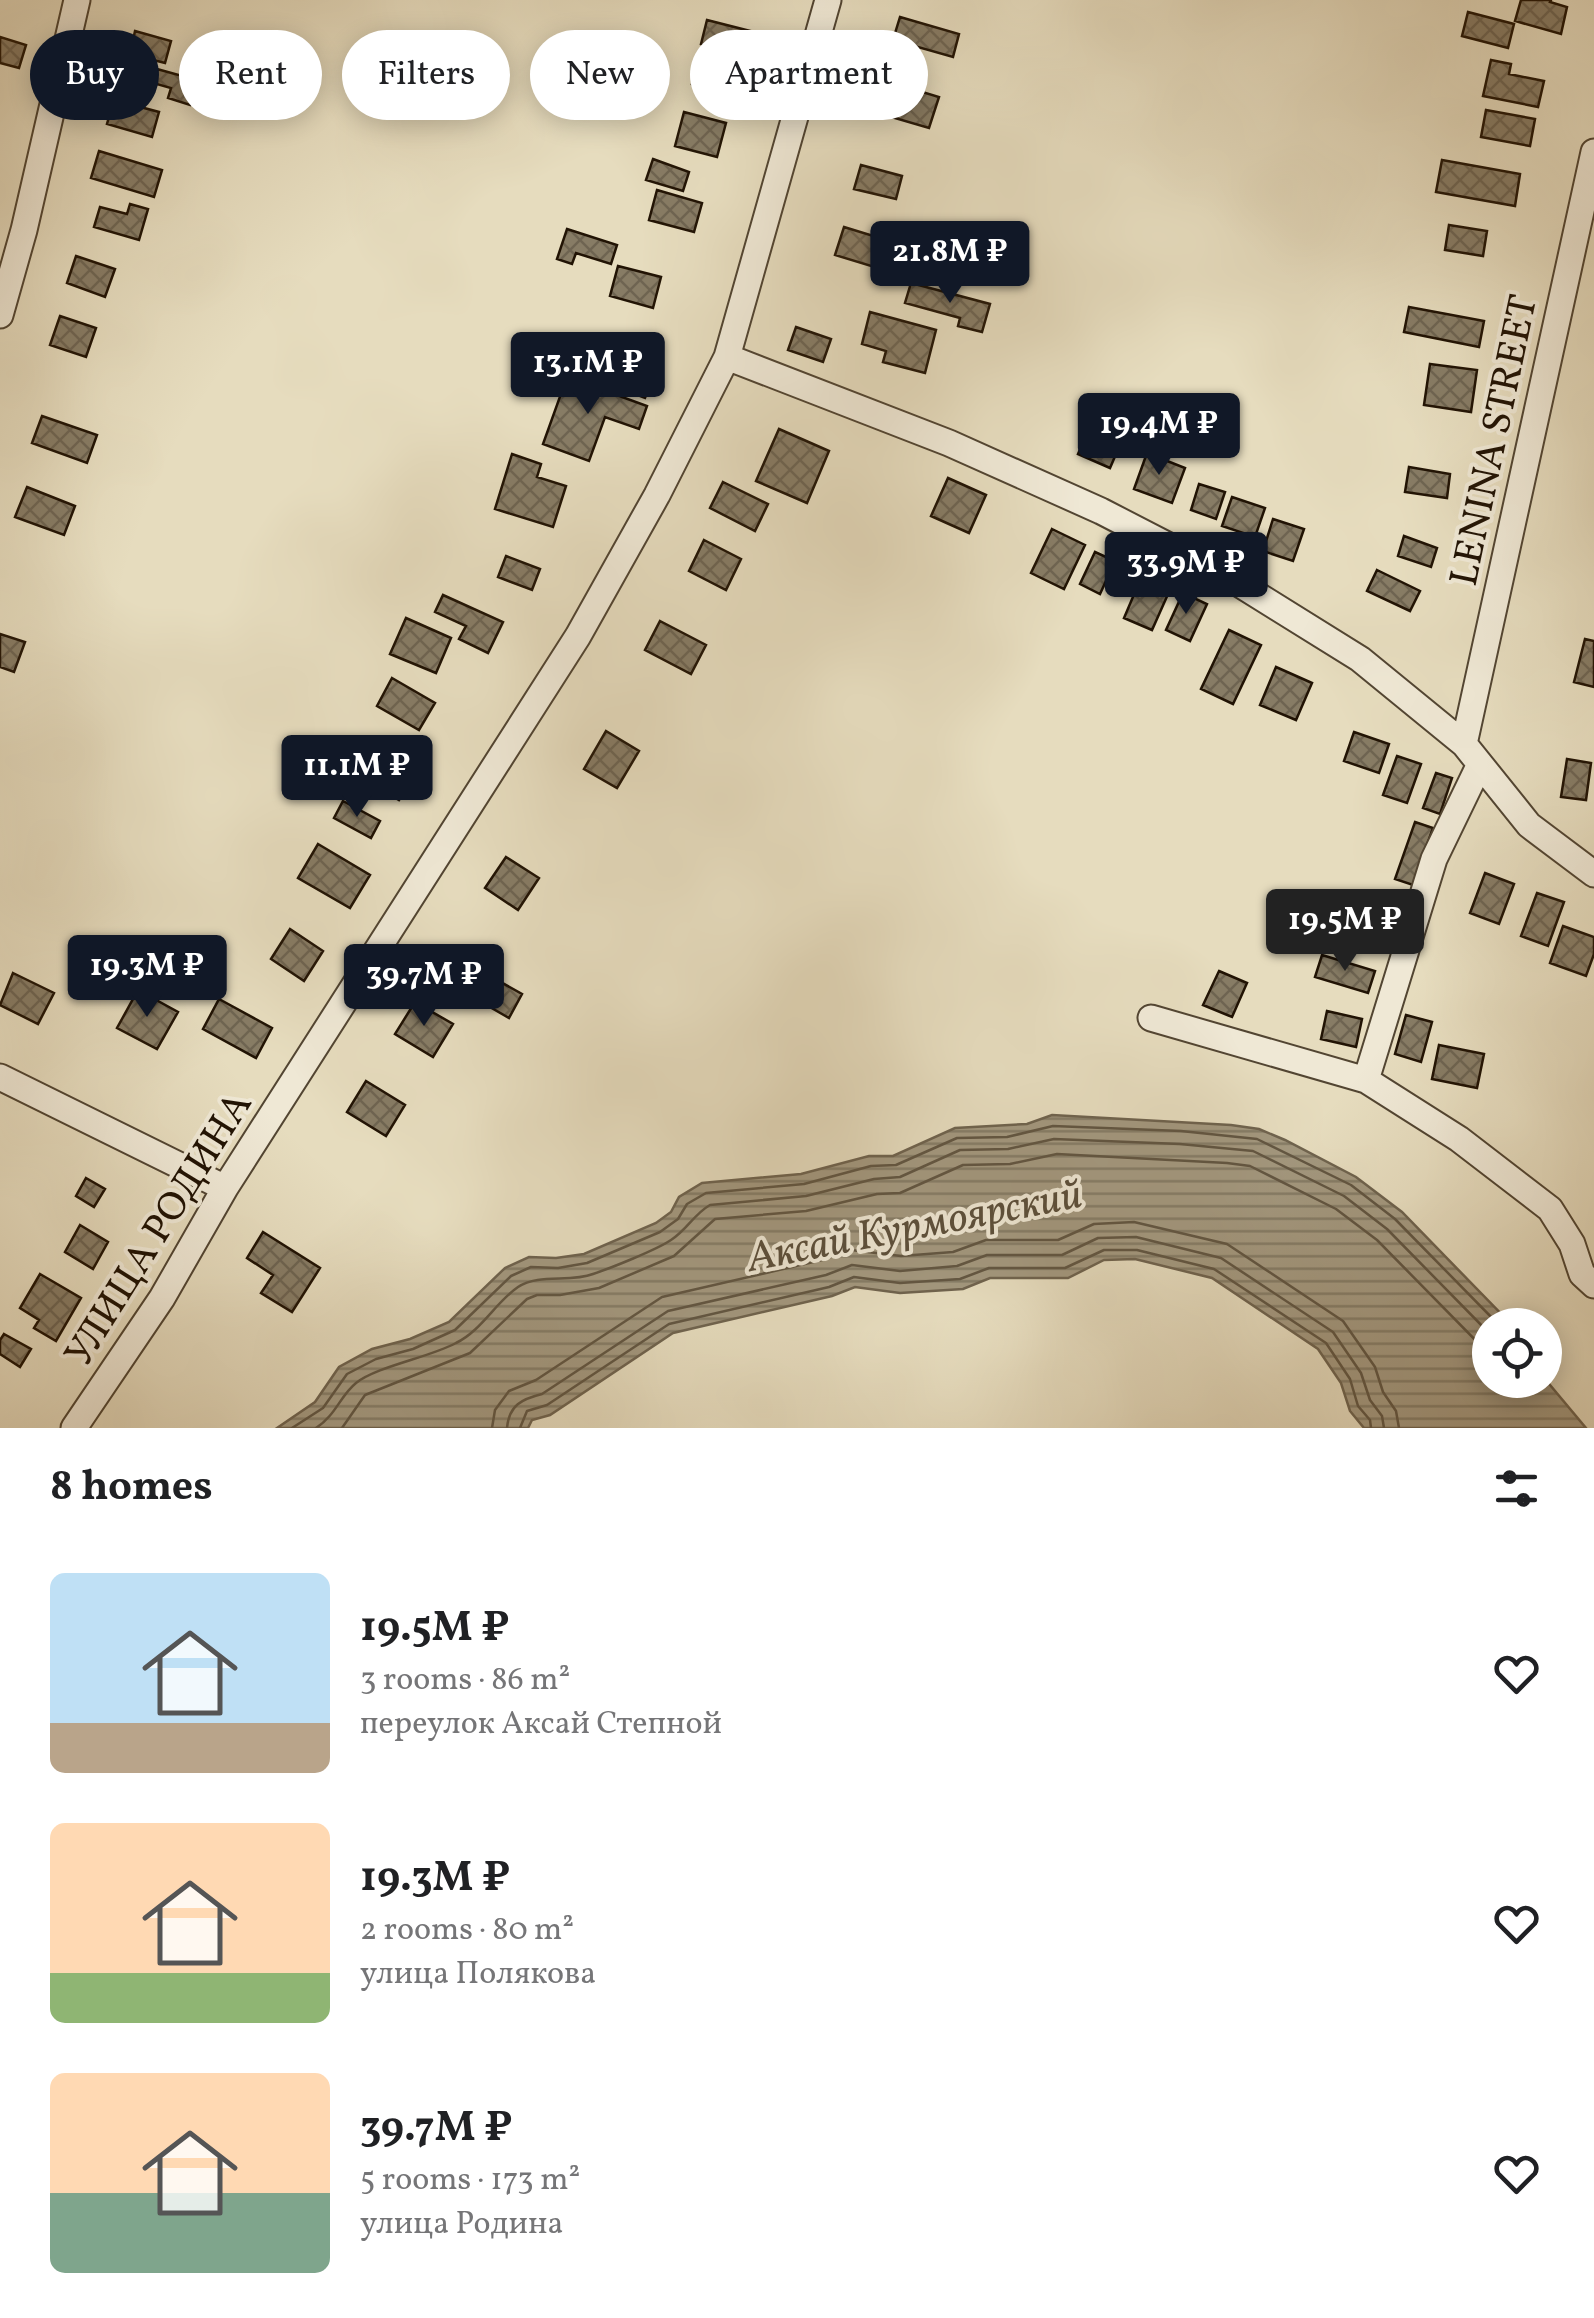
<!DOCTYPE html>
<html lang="en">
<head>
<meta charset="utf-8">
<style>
  body { margin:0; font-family:Vollkorn,serif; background:#f6f6f6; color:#202124; height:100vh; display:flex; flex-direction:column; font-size:38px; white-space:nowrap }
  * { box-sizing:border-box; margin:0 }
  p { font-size:32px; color:#757577 }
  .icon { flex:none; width:55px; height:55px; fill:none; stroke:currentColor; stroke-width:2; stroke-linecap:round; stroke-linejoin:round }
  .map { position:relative; height:1428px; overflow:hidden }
  .side { display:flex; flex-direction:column; background:#fff; flex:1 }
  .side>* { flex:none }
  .banner { position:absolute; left:30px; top:30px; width:1000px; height:90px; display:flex; gap:20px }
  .tools { position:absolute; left:1472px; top:1308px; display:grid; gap:20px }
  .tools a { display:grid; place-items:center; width:90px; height:90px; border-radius:50%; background:#fff; box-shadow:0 5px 25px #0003; font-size:50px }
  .price { position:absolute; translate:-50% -85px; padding:0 22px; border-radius:10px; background:#111827; color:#fff; font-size:32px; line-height:65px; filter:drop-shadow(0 2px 5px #0008) }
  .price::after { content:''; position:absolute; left:50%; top:60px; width:30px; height:22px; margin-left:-15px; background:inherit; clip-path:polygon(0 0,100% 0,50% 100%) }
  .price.current { background:#222; color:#fff }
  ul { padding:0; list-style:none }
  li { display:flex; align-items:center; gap:30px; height:250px; padding:0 50px }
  li span { display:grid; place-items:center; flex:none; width:280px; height:200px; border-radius:15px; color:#555 }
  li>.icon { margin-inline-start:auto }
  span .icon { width:120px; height:120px; fill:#fffc; stroke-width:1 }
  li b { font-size:42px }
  h2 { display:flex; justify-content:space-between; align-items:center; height:120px; padding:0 50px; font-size:42px }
  .chip { padding:0 35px; border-radius:45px; background:#fff; box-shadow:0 5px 25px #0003; font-size:35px; line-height:90px }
  .chip.current { background:#111827; color:#fff }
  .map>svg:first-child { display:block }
  .water { fill:url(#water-rules); stroke:#6f634e; stroke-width:2.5 }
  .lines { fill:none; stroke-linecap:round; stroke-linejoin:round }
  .shore { stroke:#625642; stroke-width:2.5 }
  .building { fill:url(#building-cross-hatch); stroke:#211304; stroke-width:2.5 }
  .minor-casing { stroke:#524532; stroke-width:29 }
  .minor { stroke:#efe8d5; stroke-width:25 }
  .labels { text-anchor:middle; stroke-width:8; stroke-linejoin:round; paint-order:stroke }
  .street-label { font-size:40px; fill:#211304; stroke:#efe8d5 }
  .water-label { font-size:42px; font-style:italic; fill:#5c4f3b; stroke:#efe8d5 }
</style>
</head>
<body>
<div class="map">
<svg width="1594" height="1428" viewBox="0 0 1594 1428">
  <defs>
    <pattern id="water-rules" width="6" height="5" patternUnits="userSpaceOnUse" patternTransform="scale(2.5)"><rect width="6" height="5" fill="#a3987f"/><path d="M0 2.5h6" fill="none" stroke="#847b66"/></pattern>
    <pattern id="building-cross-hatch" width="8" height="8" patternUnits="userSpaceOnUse" patternTransform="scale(2.5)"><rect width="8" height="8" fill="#877c65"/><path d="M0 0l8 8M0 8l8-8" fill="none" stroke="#6e6451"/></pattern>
  </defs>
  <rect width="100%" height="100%" fill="#e6dcbe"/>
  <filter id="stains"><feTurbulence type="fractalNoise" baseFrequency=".002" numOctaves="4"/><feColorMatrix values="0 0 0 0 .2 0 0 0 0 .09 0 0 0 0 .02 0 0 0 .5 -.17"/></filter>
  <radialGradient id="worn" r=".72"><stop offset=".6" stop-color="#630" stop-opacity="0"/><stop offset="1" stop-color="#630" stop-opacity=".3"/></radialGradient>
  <path class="water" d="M1052,1115L1231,1125L1259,1129L1285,1140L1356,1177L1402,1212L1512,1325H1490V1380L1545,1379L1586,1428H1364L1350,1411L1341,1383L1318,1349L1212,1278L1135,1259L1104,1260L1068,1278H990L963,1289L900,1293L855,1287L832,1296L673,1333L550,1415L532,1420L528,1428H277L315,1402L339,1367L372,1349L410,1339L449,1322L505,1268L529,1257L556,1258L584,1254L656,1223L671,1212L679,1197L702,1183L801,1174L869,1156H893L955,1128L1027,1124Z"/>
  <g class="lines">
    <path class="shore" d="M292,1428L323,1408L347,1374L376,1359L413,1349L455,1330L511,1276L531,1267L558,1268L587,1263L660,1232L678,1219L687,1204L706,1193L804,1184L871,1166L896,1165L957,1138L1007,1137L1053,1126L1181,1131L1257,1139L1351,1185L1395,1219L1499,1325
      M316,1428C336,1415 340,1396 356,1383C378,1366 428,1358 456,1343C481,1331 496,1302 518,1287C539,1273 570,1283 593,1274C611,1268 656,1250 671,1240C687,1230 694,1214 710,1205L806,1196L874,1179L900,1177L960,1150L1008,1149L1054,1139L1180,1144L1253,1151L1344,1196L1387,1229L1490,1334
      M342,1428L365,1395L470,1353L527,1299L537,1295H560L599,1288L674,1256L715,1219L806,1211L877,1194L900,1193L963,1165L1010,1164L1057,1154L1227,1163L1250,1166L1336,1209L1377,1240L1490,1355
      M492,1428L495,1410L509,1391L536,1380L662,1297L822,1260L851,1250L901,1256L953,1252L986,1240H1058L1094,1224L1134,1222L1227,1244L1343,1321L1375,1367L1383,1392L1396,1411L1399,1428
      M507,1428C509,1405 522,1399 542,1394L668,1311L826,1275L852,1265L900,1271L957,1266L987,1255H1062L1098,1238L1136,1237L1221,1258L1333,1332L1361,1373L1370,1400L1382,1416L1384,1428
      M520,1428L527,1411L547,1405L669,1324L829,1287L854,1277L900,1283L960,1279L989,1268H1065L1104,1250H1137L1214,1269L1326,1343L1350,1379L1358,1406L1370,1420L1371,1428"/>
  </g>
  <path class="building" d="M1521,0H1551L1550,2L1567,7L1561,34L1515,21Z
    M1468,12L1514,24L1508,48L1462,36Z
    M900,17L959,34L953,57L893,40Z
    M707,20L750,31L744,55L701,44Z
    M135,31L171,41L165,63L130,54Z
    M0,37L26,45L19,68L0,63Z
    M699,57L745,69L738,96L692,84Z
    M1491,60L1511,64L1509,74L1544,81L1538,107L1483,96Z
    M157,69L197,80L190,105L168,98L171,88L153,83Z
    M883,80L939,97L929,128L874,112Z
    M114,100L159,112L152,137L107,124Z
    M1486,110L1535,119L1530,146L1481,137Z
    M684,112L726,123L717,157L675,146Z
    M99,151L162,170L154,197L91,178Z
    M653,159L689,172L683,191L646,180Z
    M1442,160L1520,174L1515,206L1436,192Z
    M861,165L902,176L896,199L854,189Z
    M657,190L702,203L694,232L649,220Z
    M130,204L148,209L139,240L94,227L100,207L127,214Z
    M1449,225L1487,231L1483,256L1445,250Z
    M844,227L890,241L881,269L835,255Z
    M567,229L617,245L611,264L576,253L572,264L557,259Z
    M76,256L115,269L105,297L67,283Z
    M618,266L661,277L653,308L610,296Z
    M911,283L990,304L982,332L958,326L960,318L905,303Z
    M1409,307L1484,321L1479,347L1404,332Z
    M870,312L936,330L925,373L883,362L886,351L862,344Z
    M60,316L96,328L86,357L50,345Z
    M796,327L831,339L823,362L788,350Z
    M617,354L657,369L645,398L606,383Z
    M1430,364L1477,370L1471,412L1424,405Z
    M567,377L647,406L639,429L605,417L589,461L543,444Z
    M42,416L97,435L87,463L32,443Z
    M1093,419L1125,433L1110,468L1078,454Z
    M779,429L829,451L807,503L756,481Z
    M1147,453L1185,468L1172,503L1134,489Z
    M512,454L541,464L537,477L566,486L553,527L495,509Z
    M1409,467L1450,474L1447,498L1405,492Z
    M948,478L986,495L969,533L931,516Z
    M723,482L768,504L755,531L710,508Z
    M1199,484L1225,492L1216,519L1191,510Z
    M27,487L75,506L64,535L15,517Z
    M1232,497L1265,508L1255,537L1222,526Z
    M1273,519L1304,529L1293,561L1263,551Z
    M1052,529L1085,545L1064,589L1031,573Z
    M1404,536L1437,548L1431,567L1398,556Z
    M704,540L741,559L726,590L689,571Z
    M1095,552L1115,561L1100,594L1080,584Z
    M506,556L540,569L532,590L498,577Z
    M1377,570L1420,591L1410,611L1367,591Z
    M1144,571L1173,583L1152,630L1124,618Z
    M1183,593L1207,604L1190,641L1166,630Z
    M443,595L503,622L488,653L459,639L466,626L435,612Z
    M406,618L451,638L436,673L390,654Z
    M660,621L706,645L691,674L645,650Z
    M1229,630L1261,645L1233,704L1201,689Z
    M0,634L25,642L14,672L0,667Z
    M1585,639L1594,641V687L1574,682Z
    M1276,667L1312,683L1296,720L1260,705Z
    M392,678L435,703L419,730L377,706Z
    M606,731L639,751L617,788L584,769Z
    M1354,732L1389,744L1379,773L1344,761Z
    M380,742L402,756L395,768L413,779L399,800L358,775Z
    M1397,756L1421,764L1407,803L1383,795Z
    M1567,759L1591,763L1586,800L1561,797Z
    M1436,773L1452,778L1440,814L1423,808Z
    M343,801L380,821L371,838L334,818Z
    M1415,822L1433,828L1413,885L1395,879Z
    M318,844L370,875L350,908L298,878Z
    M506,857L539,878L518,910L485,888Z
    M1485,873L1514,884L1499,924L1470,913Z
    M1537,893L1564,902L1548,946L1521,936Z
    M1358,907L1397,920L1388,947L1349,934Z
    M1563,926L1594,937V954L1586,976L1550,963Z
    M290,929L323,951L304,981L271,959Z
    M451,954L522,994L509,1018L438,977Z
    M1322,955L1375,971L1368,993L1315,977Z
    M1219,971L1247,983L1232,1017L1203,1005Z
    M13,973L54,993L38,1024L0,1005Z
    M138,990L178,1012L157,1049L117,1028Z
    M219,999L272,1028L256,1058L203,1029Z
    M415,1002L453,1024L433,1057L395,1034Z
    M1327,1011L1362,1019L1356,1047L1321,1039Z
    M1406,1015L1432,1022L1421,1062L1395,1054Z
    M1439,1045L1484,1054L1477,1088L1432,1079Z
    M366,1081L405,1105L386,1136L347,1112Z
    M86,1178L105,1189L94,1207L76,1196Z
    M80,1225L108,1242L93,1269L65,1252Z
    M263,1232L320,1268L292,1312L261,1293L273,1275L247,1258Z
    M40,1274L81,1298L56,1341L34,1328L39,1320L20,1308Z
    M4,1334L31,1349L20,1367L0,1354V1340Z"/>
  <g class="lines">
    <defs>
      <path id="minor" d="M0,315L24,230L77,0
        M727,357L949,443L1101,511L1225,575L1360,659L1464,744L1529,825L1594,874
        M1464,744L1594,152
        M1480,764L1434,859L1366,1080L1459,1139L1550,1209L1572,1244L1582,1274L1594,1285
        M1151,1018L1366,1080
        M0,1077L225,1188
        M74,1428L162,1298L225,1188L578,636L657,495L727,357L828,0"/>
    </defs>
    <use href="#minor" class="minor-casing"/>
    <use href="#minor" class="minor"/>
  </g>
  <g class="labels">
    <g class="street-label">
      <text transform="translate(1492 440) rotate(-78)" y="14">LENINA STREET</text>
      <text transform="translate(157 1228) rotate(-58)" y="14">УЛИЦА РОДИНА</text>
    </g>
    <g class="water-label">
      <text transform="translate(914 1224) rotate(-11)" y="15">Аксай Курмоярский</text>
    </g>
  </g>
  <rect width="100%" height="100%" filter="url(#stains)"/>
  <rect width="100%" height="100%" fill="url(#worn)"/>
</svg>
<div class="tools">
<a><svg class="icon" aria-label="locate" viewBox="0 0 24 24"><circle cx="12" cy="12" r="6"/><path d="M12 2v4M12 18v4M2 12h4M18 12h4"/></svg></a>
</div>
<b class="price" style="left:950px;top:306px">21.8M ₽</b>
<b class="price" style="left:588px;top:417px">13.1M ₽</b>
<b class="price" style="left:1159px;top:478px">19.4M ₽</b>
<b class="price" style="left:1186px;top:617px">33.9M ₽</b>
<b class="price" style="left:357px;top:820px">11.1M ₽</b>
<b class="price current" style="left:1345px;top:974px">19.5M ₽</b>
<b class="price" style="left:147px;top:1020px">19.3M ₽</b>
<b class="price" style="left:424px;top:1029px">39.7M ₽</b>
<div class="banner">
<a class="chip current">Buy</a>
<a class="chip">Rent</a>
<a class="chip">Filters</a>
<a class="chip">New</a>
<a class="chip">Apartment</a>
</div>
</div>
<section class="side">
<h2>8 homes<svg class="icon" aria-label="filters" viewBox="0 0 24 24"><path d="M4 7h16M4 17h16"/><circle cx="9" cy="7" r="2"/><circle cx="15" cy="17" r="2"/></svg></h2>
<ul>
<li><span style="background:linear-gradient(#bfe0f5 75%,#b9a48a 0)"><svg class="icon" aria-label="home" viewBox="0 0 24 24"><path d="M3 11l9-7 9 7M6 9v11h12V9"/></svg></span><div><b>19.5M ₽</b><p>3 rooms · 86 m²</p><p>переулок Аксай Степной</p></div><svg class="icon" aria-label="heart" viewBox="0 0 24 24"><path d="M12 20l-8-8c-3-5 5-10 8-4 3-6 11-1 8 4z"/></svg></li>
<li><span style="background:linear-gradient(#ffd9b3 75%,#8fb573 0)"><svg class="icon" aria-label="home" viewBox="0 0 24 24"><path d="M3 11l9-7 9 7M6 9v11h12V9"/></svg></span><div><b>19.3M ₽</b><p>2 rooms · 80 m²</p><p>улица Полякова</p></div><svg class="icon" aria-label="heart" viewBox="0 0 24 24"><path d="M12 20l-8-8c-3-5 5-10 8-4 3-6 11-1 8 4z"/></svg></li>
<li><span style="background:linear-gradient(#ffd9b3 60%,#7fa58c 0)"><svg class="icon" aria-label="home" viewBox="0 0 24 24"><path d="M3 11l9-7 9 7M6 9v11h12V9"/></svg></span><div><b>39.7M ₽</b><p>5 rooms · 173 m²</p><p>улица Родина</p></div><svg class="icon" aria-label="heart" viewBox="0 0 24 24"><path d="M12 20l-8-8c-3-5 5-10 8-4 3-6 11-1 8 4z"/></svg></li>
</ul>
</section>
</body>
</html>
